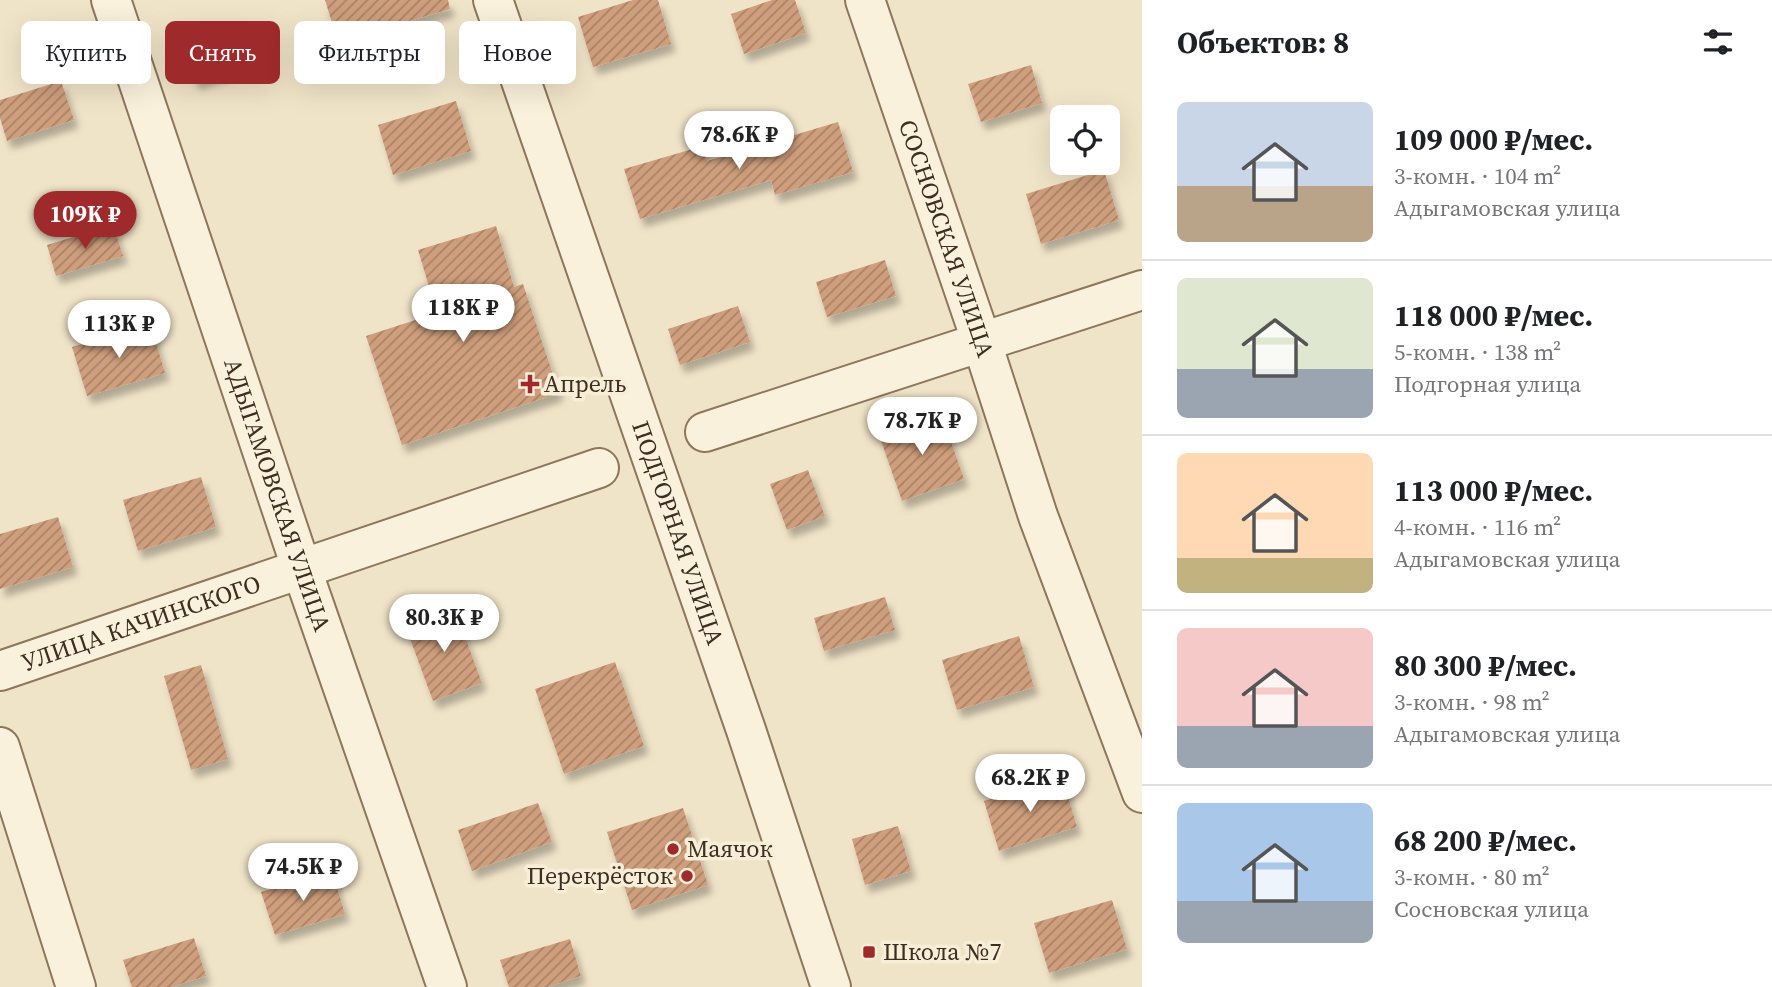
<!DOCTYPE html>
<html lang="ru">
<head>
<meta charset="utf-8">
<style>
  body { margin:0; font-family:"Source Serif 4",serif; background:#f6f6f6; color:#202124; height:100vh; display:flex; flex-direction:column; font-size:26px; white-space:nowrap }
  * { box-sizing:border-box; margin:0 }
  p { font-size:23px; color:#757577 }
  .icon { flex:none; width:38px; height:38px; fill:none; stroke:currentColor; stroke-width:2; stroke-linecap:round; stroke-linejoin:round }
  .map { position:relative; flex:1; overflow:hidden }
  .details { display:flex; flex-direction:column; background:#fff; width:630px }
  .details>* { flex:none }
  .hud { position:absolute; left:21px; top:21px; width:665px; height:63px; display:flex; gap:14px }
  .controls { position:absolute; left:1050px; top:105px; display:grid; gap:14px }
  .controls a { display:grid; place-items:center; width:70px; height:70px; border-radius:10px; background:#fff; box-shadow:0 7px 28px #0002; font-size:35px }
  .price { position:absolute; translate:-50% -60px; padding:0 16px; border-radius:24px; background:#fff; color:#222; font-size:23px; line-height:46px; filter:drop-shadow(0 2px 4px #0008) }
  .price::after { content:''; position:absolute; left:50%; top:42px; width:21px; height:16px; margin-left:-10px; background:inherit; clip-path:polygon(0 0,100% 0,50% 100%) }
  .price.selected { background:#9e2a2b; color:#fff }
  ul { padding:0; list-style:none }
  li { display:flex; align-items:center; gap:21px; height:175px; padding:0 35px }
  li+li { border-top:2px solid #e0e0e0 }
  li span { display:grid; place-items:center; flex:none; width:196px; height:140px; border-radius:10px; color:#555 }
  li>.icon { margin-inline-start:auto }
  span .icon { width:84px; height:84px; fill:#fffc; stroke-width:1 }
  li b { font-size:30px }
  h2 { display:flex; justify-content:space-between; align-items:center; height:84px; padding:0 35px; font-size:30px }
  .pill { padding:0 24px; border-radius:10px; background:#fff; box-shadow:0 7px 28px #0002; font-size:24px; line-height:63px }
  .pill.selected { background:#9e2a2b; color:#fff }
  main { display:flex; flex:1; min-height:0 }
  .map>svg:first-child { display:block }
  .building { fill:url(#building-hatch); filter:url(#shadow) }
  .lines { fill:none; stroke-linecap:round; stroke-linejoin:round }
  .minor-casing { stroke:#8d765c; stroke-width:42 }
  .tertiary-casing { stroke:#8d765c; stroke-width:42 }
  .minor { stroke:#faf1dc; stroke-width:38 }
  .tertiary { stroke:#faf1dc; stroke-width:38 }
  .poi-dot { fill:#9e2a2b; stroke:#f7eed8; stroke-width:2.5 }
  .labels { text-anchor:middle; stroke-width:7; stroke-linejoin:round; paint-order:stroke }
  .street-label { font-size:24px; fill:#3d2e20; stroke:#f7eed8 }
  .poi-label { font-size:24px; fill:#3d2e20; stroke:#f7eed8; text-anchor:start }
</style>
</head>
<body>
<main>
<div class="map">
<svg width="1142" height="987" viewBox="0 0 1142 987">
  <defs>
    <pattern id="building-hatch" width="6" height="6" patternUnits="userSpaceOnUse" patternTransform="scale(1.75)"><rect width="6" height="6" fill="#cf9f7d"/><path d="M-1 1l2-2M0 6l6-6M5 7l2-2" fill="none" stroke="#a98266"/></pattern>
    <filter id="shadow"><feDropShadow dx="4.5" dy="8" stdDeviation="3.5" flood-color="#0004"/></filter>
  </defs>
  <rect width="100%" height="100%" fill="#f0e4c8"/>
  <path class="building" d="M325,0H448L450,9L338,42Z
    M633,0H658L671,44L593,67L578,17Z
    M772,0H795L806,33L744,54L731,14Z
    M248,21L260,61L195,82L182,43Z
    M1031,65L1042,103L981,122L968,84Z
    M61,81L74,120L7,141L0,118V100Z
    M456,101L471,151L393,175L378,125Z
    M838,122L853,172L775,195L771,180L640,219L624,169L703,146L707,161Z
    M1104,170L1119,220L1041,244L1026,194Z
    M113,225L123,256L56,276L47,245Z
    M496,226L514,287L523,284L559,393L402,445L366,336L437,313L418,250Z
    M885,260L896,296L827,317L816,282Z
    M738,306L750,342L680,365L668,329Z
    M150,323L165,373L87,396L72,347Z
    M941,413L964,479L902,501L879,435Z
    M808,470L825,516L787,530L770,484Z
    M201,477L216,527L138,551L123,500Z
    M58,517L73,567L0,589V534Z
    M885,597L895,630L824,651L814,618Z
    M454,607L482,683L433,701L405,625Z
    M1019,636L1034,687L957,710L942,660Z
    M615,662L644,746L564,774L535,689Z
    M201,665L228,759L191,770L164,676Z
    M1062,777L1077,827L999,851L984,801Z
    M538,803L552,842L472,871L458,830Z
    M683,808L708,885L632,910L607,832Z
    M898,826L911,871L865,885L852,839Z
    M332,871L345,914L275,935L261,892Z
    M1112,900L1127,949L1049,973L1034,923Z
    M194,938L206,976L171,987H132L123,960Z
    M570,939L581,976L547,987H509L500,960Z"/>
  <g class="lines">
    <defs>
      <g id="minor">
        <path id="s1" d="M111,0L302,570L447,987"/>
        <path id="s2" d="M865,0L982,343L1038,516L1142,793"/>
        <path d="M705,432L1142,290"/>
        <path id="s3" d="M0,671L599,468"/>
        <path d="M0,747L76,987"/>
      </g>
      <g id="tertiary">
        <path id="s4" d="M493,0L746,730L831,987"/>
      </g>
    </defs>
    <use href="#minor" class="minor-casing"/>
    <use href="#tertiary" class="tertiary-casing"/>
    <use href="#minor" class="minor"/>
    <use href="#tertiary" class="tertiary"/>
  </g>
  <g class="poi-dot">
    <path d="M526.5 373.5h7v7h7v7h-7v7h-7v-7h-7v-7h7z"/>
    <circle cx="673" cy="849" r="7"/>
    <circle cx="687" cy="876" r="7"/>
    <rect x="862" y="945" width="14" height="14" rx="3.5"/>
  </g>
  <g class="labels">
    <g class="street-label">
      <text dy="8" stroke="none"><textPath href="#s2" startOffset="252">СОСНОВСКАЯ УЛИЦА</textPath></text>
      <text dy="8" stroke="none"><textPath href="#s1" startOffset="522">АДЫГАМОВСКАЯ УЛИЦА</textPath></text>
      <text dy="8" stroke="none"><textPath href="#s4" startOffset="564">ПОДГОРНАЯ УЛИЦА</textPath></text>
      <text dy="8" stroke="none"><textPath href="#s3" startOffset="149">УЛИЦА КАЧИНСКОГО</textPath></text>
    </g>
    <g class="poi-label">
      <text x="544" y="392">Апрель</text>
      <text x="687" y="857">Маячок</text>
      <text x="673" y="884" text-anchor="end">Перекрёсток</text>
      <text x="883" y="960">Школа №7</text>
    </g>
  </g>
</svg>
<div class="controls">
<a><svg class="icon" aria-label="locate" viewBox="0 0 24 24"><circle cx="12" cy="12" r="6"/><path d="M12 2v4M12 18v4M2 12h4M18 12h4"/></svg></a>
</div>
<b class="price" style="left:739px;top:171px">78.6K ₽</b>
<b class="price selected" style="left:85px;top:251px">109K ₽</b>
<b class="price" style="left:463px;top:344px">118K ₽</b>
<b class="price" style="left:119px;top:360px">113K ₽</b>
<b class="price" style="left:922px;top:457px">78.7K ₽</b>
<b class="price" style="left:444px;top:654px">80.3K ₽</b>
<b class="price" style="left:1030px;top:814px">68.2K ₽</b>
<b class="price" style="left:303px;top:903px">74.5K ₽</b>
<div class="hud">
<a class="pill">Купить</a>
<a class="pill selected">Снять</a>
<a class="pill">Фильтры</a>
<a class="pill">Новое</a>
</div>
</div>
<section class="details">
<h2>Объектов: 8<svg class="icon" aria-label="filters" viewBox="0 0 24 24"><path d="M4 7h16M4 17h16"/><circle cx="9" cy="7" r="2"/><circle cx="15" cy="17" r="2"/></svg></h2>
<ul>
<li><span style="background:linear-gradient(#c9d6e8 60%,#b9a48a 0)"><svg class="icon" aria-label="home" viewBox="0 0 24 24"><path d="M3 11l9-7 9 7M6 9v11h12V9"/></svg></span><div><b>109 000 ₽/мес.</b><p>3-комн. · 104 m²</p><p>Адыгамовская улица</p></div></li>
<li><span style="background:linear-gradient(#dfe7d0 65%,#9aa5b1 0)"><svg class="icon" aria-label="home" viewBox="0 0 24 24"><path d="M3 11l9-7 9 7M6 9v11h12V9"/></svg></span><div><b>118 000 ₽/мес.</b><p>5-комн. · 138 m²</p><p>Подгорная улица</p></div></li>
<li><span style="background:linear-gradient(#ffd9b3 75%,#c2b280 0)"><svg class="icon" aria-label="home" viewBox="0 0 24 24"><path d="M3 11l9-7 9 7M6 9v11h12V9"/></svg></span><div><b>113 000 ₽/мес.</b><p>4-комн. · 116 m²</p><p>Адыгамовская улица</p></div></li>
<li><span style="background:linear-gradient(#f6c9c9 70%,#9aa5b1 0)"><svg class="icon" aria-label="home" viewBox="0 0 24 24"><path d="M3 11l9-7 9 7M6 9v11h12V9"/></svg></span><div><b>80 300 ₽/мес.</b><p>3-комн. · 98 m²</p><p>Адыгамовская улица</p></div></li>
<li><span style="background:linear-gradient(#a9c7e8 70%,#9aa5b1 0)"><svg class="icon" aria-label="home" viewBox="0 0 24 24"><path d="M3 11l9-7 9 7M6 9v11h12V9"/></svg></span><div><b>68 200 ₽/мес.</b><p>3-комн. · 80 m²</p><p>Сосновская улица</p></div></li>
</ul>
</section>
</main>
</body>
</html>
